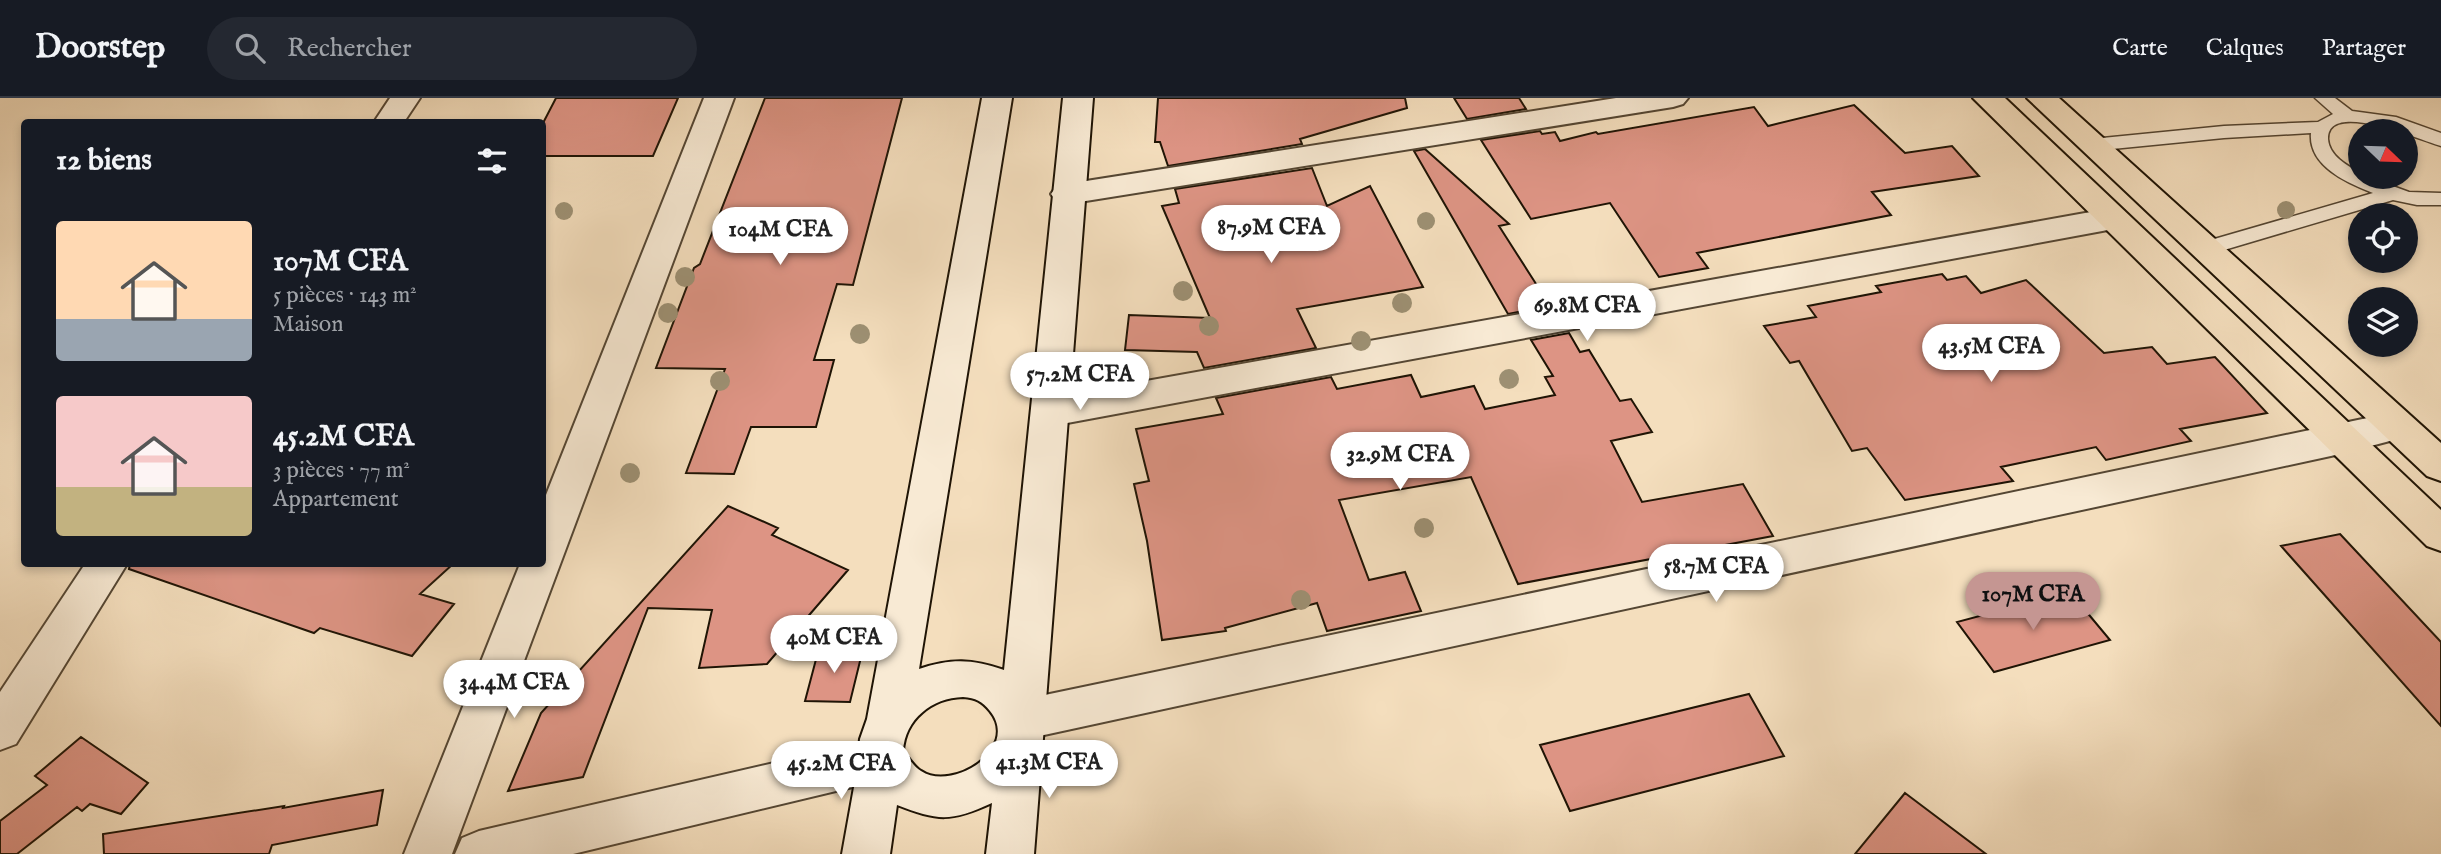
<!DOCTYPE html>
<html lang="fr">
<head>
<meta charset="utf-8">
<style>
  body { margin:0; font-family:"IM FELL English",serif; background:#242831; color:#f1f3f6; height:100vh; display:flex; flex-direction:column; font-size:26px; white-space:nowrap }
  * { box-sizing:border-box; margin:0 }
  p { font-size:23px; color:#9ea1a6 }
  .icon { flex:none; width:38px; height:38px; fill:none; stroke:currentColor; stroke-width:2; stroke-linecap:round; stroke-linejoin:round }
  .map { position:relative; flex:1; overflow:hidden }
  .details { position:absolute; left:21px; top:21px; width:525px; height:448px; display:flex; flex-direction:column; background:#171b24; border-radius:7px; box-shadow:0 4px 10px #0003 }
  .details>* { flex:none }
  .needle { width:46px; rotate:113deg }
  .fabs { position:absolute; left:2348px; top:21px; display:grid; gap:14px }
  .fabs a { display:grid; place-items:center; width:70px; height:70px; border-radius:50%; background:#171b24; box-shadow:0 4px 10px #0003; font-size:35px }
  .price { position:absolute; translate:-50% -60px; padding:0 16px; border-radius:24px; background:#fff; color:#222; font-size:23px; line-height:46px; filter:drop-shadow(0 2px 4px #0008) }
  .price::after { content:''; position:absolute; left:50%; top:42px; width:21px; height:16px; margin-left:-10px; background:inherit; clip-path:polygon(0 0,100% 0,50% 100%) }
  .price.selected { background:#c59692; color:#111 }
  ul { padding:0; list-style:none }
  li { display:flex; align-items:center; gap:21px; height:175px; padding:0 35px }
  li span { display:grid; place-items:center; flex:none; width:196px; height:140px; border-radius:7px; color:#555 }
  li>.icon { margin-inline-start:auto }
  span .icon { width:84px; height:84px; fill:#fffc; stroke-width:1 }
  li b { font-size:30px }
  h2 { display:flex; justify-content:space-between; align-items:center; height:84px; padding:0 35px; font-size:30px }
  header { display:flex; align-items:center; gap:42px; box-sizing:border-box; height:98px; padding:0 35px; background:#171b24; border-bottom:2px solid #363941 }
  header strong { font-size:33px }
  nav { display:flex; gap:38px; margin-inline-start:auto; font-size:24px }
  .search { width:490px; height:63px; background:#242831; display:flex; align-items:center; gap:18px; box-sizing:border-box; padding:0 24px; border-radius:38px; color:#9ea1a6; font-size:26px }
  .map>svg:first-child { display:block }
  .building { fill:#dd9484; stroke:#1f1405; stroke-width:2 }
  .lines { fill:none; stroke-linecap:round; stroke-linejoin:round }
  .lane-casing { stroke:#544633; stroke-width:3 }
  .street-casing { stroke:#544633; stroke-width:4 }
  .secondary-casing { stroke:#1f1405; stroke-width:4 }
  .primary-casing { stroke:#1f1405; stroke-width:4 }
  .lane { fill:#f8ead4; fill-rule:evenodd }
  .street { fill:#f8ead4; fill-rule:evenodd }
  .secondary { fill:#f8ead4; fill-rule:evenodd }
  .primary { fill:#f4debd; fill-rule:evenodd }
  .tree { fill:#9d9073 }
</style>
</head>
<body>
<header>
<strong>Doorstep</strong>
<div class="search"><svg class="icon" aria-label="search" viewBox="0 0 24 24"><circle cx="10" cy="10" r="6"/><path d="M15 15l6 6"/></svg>Rechercher</div>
<nav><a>Carte</a><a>Calques</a><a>Partager</a></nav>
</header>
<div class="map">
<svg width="2441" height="756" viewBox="0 0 2441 756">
  <rect width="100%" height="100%" fill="#f4debd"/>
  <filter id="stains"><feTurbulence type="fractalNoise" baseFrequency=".00286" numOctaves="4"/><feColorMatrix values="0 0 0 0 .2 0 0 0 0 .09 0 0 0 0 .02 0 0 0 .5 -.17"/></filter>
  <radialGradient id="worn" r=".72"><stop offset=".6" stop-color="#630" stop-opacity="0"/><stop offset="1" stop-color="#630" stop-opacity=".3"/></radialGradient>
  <path class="building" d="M556,0H678L653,58H542V27Z
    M765,0H902L853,187L837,186L814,262H834L816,329H751L734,376L686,375L725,271L656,270L694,170L700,166Z
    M1158,0H1405L1407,10L1300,41L1302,46L1168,68L1160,44H1155Z
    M1454,0H1519L1526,11L1467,21Z
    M1854,7L1905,55L1952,48L1979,78L1872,94L1891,117L1697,155L1708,170L1659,179L1610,105L1531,121L1481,42L1540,33L1542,36L1555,34L1560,43L1596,34L1598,36L1754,9L1768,28Z
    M1425,51L1509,126L1499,128L1538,189L1543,188L1554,207L1508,216L1414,53Z
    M1312,70L1327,108L1370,88L1423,189L1297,211L1316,250L1204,270L1197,254L1125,252L1129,217L1210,220L1162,108L1179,105L1175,91Z
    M1942,176L1947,182L1966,178L1981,195L2026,182L2104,255L2152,249L2167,266L2215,259L2267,315L2180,331L2191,343L2106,362L2096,349L2001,369L2013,383L1905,402L1867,350L1852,353L1799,263L1790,265L1764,228L1816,219L1808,208L1881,194L1876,188Z
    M1569,235L1580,254L1589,252L1620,303L1631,301L1652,334L1611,343L1642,404L1743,386L1773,438L1518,486L1471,379L1339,402L1369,482L1405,474L1421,513L1327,533L1317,505L1225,530L1226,533L1162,542L1147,443L1134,386L1149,383L1136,331L1223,316L1216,300L1331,279L1337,291L1411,277L1421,299L1474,288L1485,311L1555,297L1545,279L1553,278L1531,242Z
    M728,408L778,430L772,437L848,472L767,566L699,570L712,512L648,510L583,679L508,693L541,615Z
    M2340,436L2441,544V628L2281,448Z
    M130,466H453L420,496L454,506L412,558L320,530L314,535L129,471Z
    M2070,494L2110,542L1994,574L1957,524Z
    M819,550L863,551L850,604L805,603Z
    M1749,596L1784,658L1570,713L1540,647Z
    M81,639L148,685L121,716L90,706L82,713L77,709L17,756H0V723L47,687L35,678Z
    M383,692L377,727L272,747L269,756H104L103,736L284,708L283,710Z
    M1905,695L1986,756H1855Z"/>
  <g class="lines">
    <defs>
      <path id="lane" d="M2315,0H2335L2352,13L2396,19L2441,35V48C2425,44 2327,0 2328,41C2329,58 2348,68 2361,75V79H2368L2409,94L2441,95V107H2417L2393,102L2204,158L2197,156L2194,151L2197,146L2373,95C2347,85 2308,68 2311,35L2224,40L2092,53L2083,47L2092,41L2224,28L2318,24L2333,16Z"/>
      <path id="street" d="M390,0H420L404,24H374Z
        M704,0H734L452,756H404L520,466H542V407Z
        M1616,0H1688L1683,6L1673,9L1067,106L1056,103L1051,96L1056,89L1067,86Z
        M2113,110L2124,113L2129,121L2124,129L1051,328L1038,324L1033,314L1038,304L1051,300Z
        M2396,314L2409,318L2415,328L2409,338L2340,356L1021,642L1005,636L999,622L1005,608L1021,602Z
        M85,466H127L16,646L0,652V594Z
        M882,640L898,646L905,661L898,676L882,682L573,756H455L462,740L479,733Z"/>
      <path id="secondary" d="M982,0H1012L919,571C951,560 973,561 1004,572L1063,0H1093L1034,756H986L992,705C951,724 938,723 897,707L890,756H842L856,678L860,641L867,621ZM963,599C976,600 982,603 990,613C1021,651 952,694 921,673C914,669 908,659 903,653C905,621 932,600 963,599Z"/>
      <path id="primary" d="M1973,0H2005L2441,412V453L2427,448Z
        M2027,0H2059L2441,345V383L2427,378Z"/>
    </defs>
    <use href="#lane" class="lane-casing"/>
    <use href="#street" class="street-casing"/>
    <use href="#secondary" class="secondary-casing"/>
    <use href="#primary" class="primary-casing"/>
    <use href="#lane" class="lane"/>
    <use href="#street" class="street"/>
    <use href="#secondary" class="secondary"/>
    <use href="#primary" class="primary"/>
  </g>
  <g class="tree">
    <circle cx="2286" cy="112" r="9"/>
    <circle cx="564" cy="113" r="9"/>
    <circle cx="1426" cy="123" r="9"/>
    <circle cx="685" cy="179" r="10"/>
    <circle cx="1183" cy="193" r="10"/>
    <circle cx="1402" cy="205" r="10"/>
    <circle cx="668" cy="215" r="10"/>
    <circle cx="1209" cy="228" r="10"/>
    <circle cx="860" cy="236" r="10"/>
    <circle cx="1361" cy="243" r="10"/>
    <circle cx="1509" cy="281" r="10"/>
    <circle cx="720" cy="283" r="10"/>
    <circle cx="630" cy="375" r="10"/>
    <circle cx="1424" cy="430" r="10"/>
    <circle cx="1301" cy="502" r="10"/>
  </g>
  <rect width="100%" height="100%" filter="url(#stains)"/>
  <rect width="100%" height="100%" fill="url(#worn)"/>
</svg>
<div class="fabs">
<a><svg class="needle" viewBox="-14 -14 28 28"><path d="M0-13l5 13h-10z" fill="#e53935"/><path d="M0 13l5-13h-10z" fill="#9ea1a6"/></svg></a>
<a><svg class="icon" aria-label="locate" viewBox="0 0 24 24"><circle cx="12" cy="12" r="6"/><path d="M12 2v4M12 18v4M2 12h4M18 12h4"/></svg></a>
<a><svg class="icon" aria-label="layers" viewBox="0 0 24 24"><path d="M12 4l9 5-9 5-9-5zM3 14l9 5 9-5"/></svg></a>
</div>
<b class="price" style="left:1271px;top:167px">87.9M CFA</b>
<b class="price" style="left:780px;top:169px">104M CFA</b>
<b class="price" style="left:1587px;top:245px">69.8M CFA</b>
<b class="price" style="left:1991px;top:286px">43.5M CFA</b>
<b class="price" style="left:1080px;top:314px">57.2M CFA</b>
<b class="price" style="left:1400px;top:394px">32.9M CFA</b>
<b class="price" style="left:1716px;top:506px">58.7M CFA</b>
<b class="price selected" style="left:2033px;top:534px">107M CFA</b>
<b class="price" style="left:834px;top:577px">40M CFA</b>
<b class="price" style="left:514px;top:622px">34.4M CFA</b>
<b class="price" style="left:1049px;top:702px">41.3M CFA</b>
<b class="price" style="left:841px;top:703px">45.2M CFA</b>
<section class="details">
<h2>12 biens<svg class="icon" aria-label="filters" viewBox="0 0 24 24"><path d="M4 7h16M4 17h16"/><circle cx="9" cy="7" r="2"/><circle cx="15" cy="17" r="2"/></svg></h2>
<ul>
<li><span style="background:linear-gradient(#ffd9b3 70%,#9aa5b1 0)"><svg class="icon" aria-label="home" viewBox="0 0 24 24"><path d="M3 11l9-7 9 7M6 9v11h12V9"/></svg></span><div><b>107M CFA</b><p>5 pièces · 143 m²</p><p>Maison</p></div></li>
<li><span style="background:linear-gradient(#f6c9c9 65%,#c2b280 0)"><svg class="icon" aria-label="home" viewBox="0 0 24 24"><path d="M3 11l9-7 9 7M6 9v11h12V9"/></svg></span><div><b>45.2M CFA</b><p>3 pièces · 77 m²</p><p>Appartement</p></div></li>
</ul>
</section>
</div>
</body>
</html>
